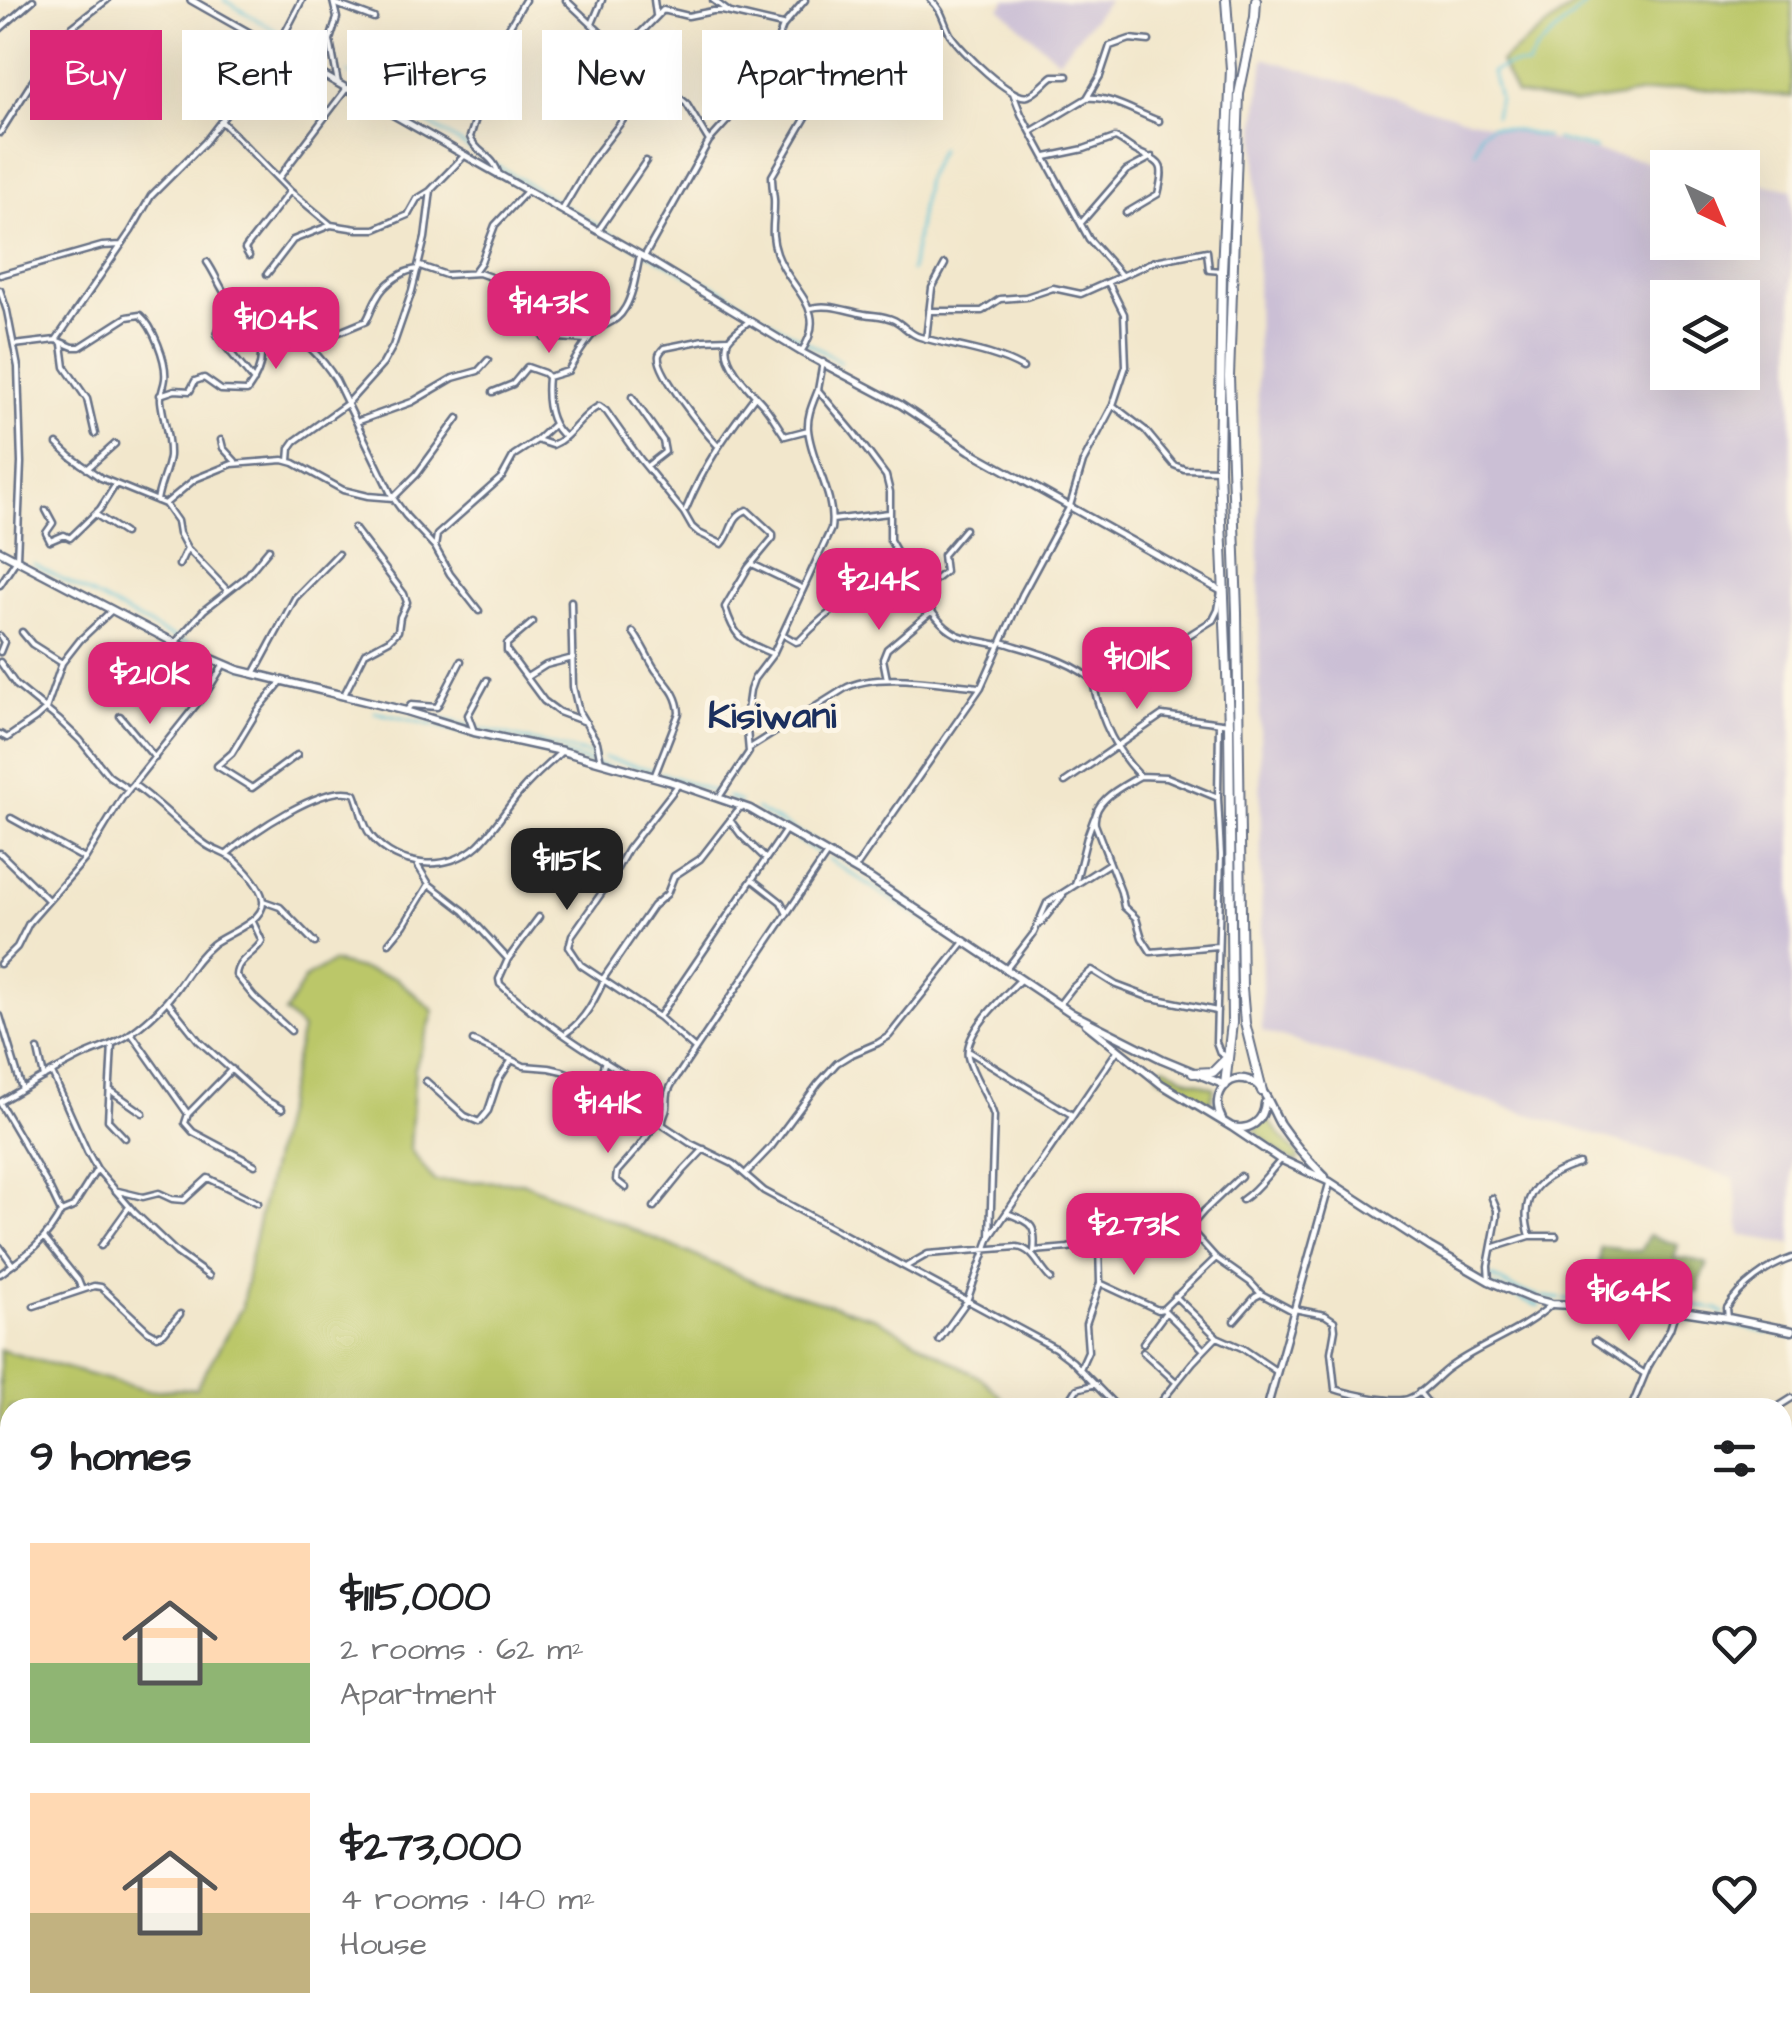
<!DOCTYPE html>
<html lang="en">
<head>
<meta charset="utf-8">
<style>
  body { margin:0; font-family:"Architects Daughter",sans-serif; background:#f6f6f6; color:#202124; height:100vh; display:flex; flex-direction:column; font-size:38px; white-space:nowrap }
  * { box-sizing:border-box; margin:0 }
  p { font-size:32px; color:#757577 }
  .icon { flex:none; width:55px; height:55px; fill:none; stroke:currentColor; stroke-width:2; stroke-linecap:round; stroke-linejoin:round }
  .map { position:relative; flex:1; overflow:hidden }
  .sheet { position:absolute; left:0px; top:1398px; width:1792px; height:642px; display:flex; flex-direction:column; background:#fff; border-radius:30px 30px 0 0; box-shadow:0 10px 40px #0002 }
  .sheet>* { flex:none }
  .banner { position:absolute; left:30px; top:30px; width:1000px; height:90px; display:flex; gap:20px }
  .needle { width:65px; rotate:136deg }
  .controls { position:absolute; left:1650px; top:150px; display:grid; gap:20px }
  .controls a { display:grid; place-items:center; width:110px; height:110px; border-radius:0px; background:#fff; box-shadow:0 10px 40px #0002; font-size:50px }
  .price { position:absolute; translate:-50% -85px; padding:0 22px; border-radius:20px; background:#db2777; color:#fff; font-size:32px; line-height:65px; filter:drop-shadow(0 2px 5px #0008) }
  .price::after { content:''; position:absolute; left:50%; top:60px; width:30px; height:22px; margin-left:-15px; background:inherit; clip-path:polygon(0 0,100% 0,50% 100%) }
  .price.current { background:#222; color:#fff }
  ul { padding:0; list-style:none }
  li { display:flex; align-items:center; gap:30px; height:250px; padding:0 30px }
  li span { display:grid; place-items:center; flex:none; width:280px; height:200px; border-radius:0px; color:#555 }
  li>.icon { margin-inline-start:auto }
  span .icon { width:120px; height:120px; fill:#fffc; stroke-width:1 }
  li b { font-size:42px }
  h2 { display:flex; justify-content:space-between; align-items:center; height:120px; padding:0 30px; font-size:42px }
  .chip { padding:0 35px; border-radius:0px; background:#fff; box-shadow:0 10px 40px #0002; font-size:35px; line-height:90px }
  .chip.current { background:#db2777; color:#fff }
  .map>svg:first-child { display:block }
  .built { fill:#ebd1eb }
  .industrial { fill:#cbbfd5; fill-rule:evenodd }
  .green { fill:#bbc769; stroke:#6b7b64; stroke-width:2.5 }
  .forest { fill:#94ac5d; stroke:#586e5e; stroke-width:2.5 }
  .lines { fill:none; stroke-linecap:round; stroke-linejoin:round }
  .stream { stroke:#5cc3d9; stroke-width:2.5 }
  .minor-casing { stroke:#666f84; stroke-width:9 }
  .tertiary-casing { stroke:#666f84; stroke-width:10 }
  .secondary-casing { stroke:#666f84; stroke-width:11 }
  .primary-casing { stroke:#666f84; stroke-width:12 }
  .minor { stroke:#fff; stroke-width:4 }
  .tertiary { stroke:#fff; stroke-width:5 }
  .secondary { stroke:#fff; stroke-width:6 }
  .primary { stroke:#fff; stroke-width:8 }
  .labels { text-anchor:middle; stroke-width:10; stroke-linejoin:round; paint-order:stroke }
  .quarter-label { font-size:38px; font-weight:bold; fill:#1b2f5e; stroke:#fcf5e5 }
</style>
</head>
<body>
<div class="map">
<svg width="1792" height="2039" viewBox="0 0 1792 2039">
  <rect width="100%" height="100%" fill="#fcf5e5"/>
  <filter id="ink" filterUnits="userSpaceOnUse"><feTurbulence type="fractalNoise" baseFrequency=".01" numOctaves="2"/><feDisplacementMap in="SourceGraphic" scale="20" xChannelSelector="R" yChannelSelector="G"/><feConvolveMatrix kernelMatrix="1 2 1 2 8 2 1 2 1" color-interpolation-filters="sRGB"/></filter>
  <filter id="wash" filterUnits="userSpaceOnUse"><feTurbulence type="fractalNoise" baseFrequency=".0048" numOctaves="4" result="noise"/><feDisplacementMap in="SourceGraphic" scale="40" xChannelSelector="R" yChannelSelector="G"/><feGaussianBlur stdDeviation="2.25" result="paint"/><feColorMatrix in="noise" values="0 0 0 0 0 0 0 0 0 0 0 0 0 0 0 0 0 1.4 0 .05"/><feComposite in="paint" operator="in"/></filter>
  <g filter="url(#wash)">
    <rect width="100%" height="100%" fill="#f2e7cc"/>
    <path class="built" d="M1045,2030H1155L1132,2039H1050Z"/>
    <path class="industrial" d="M1006,0H1109L1058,60L1000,8Z
      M1264,58L1467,119L1599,152L1677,167L1668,168V242H1742L1743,180L1792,190V1244L1741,1235L1734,1178L1262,1031L1256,124ZM1668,298H1742V372H1668Z"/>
    <path class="green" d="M1581,0H1792V97L1685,87L1574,104L1516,94L1500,62Z
      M333,962L396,978L434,1011L415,1068L410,1149L434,1181L522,1182L763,1285L876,1318L984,1380L1011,1407L10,1408V1681L0,1677V1350L149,1391L196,1388L242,1307L250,1259L302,1029L285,1013L306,977Z
      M1164,1066L1189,1079L1214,1088L1210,1103L1158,1076L1159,1069Z
      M1267,1119L1299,1157L1297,1163L1285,1157L1254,1131Z
      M1792,2004V2039H1738L1752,2030H1782L1783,2010Z
      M1184,2030H1305V2039H1165Z"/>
    <path class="forest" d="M1649,1235L1678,1245L1674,1259L1688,1258L1708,1264L1700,1281L1699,1292L1648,1298L1626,1296L1595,1301L1601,1247L1640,1251Z"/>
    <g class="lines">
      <path class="stream" d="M224,0L278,32
        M300,43L323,58
        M348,73L489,161
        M1495,116L1499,98L1492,72C1504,66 1514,62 1527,66L1537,49L1591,0
        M1556,139L1596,149
        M1475,151L1481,132L1492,126L1546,137
        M496,165L606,231L700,281C722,286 751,310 770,321C793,335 817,347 840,362
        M911,271L926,178L940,149
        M34,564L162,632L247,669
        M375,712L471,734
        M441,719L470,726
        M476,728L596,756
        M479,736L551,753
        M563,755L610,768
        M604,758L652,770
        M661,773L717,793
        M727,797L740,802
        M756,809L851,862
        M742,810L776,828
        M798,840L821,854
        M829,859L958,943
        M862,868L923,910
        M1491,1277L1520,1291L1539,1296
        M1493,1287L1539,1306
        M1543,1297L1560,1299
        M1565,1299L1585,1301
        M1591,1301L1653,1303
        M1660,1304H1668
        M1673,1304L1718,1309L1724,1314
        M1557,1308L1595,1310
        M1600,1310L1627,1312
        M1634,1313L1671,1317
        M1676,1318L1729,1324L1769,1333
        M1776,1334L1792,1337
        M1782,1949H1785
        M1219,2039L1235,2030"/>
    </g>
  </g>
  <g filter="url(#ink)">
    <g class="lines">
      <defs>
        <path id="minor" d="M566,0L602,34L686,103L709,141
          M654,0L656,15
          M713,0L729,12
          M931,0C943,11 943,21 950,34C959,49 1013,102 1028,96C1038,92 1045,82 1053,76H1067
          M333,1L337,18L330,40L338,83
          M336,4L374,18
          M592,24L602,0
          M0,29L33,0
          M623,51L663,10L688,16L713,11H722L782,25
          M1013,93L1021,114L1089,239L1122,276
          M1087,98L1100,76L1110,46L1130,39L1149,41
          M221,121L290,191L331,225L357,229H375L408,215L417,199L430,191
          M1032,131L1087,98C1111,96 1136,113 1159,121
          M0,133L39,71L49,45L107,0
          M1046,157L1084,149L1115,138C1123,141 1128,147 1136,151C1161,164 1166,161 1158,194L1126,213
          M499,176C495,155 476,154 470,137L488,81L500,59L505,34L525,0
          M278,179L347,88
          M562,210L591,161L656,77
          M1081,223L1126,171L1152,157
          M598,231L646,161
          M249,256L245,249L247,246L290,191
          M644,257L709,141L728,120L738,90L767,68L783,26L805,0
          M420,266L446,275L479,273L504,282L544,337L588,340
          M473,273L481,262L495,225L527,191
          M267,274L293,240L331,225
          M0,275L102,246L121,245
          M0,290L7,311L18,367L21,463L17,559L0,585
          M811,308C828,303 847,311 864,314C875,316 883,315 894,320C904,325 909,334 920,337C954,347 991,350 1023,368
          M238,311C227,317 219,323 217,336L254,381
          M929,311H982L1000,299L1026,297L1053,288L1081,294L1155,261L1207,251L1209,270L1222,271
          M749,321C743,327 729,335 727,343C722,363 750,390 762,403C771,413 777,425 785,436L808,430
          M926,339L932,288L945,264
          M56,340L131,231L151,196L205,142L277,48L302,0
          M261,342C264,341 274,336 277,335C300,329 326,364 336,380L393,498L406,516L435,547L450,574L479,611
          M62,344L65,367L87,399L95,434
          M14,345L56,340L73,347H80L127,317L140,315C153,326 167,361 165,379C164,388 160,392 161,401C163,420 170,437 169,456C167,472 159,485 157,501
          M308,345L366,321C371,313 372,306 377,298C384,284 403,270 418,269
          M801,352C831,309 790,291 777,254C769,231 775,221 774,199C773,191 772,184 772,176L816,100
          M823,362L818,390L854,433L886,476L890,492V540L906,568V575
          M548,377L568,371C577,357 583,344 595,332C606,322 616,324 625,308C634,293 636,272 640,255
          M493,392L513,384L527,367L544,373L548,377C546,398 547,423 565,437
          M160,395L175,390L190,391L195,381L204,378L221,390L247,391C277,351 254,329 228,298C220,288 215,273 207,262
          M632,397L663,441L665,452L647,466
          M1114,406L1145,430L1174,465L1184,469L1219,470
          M359,421L412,402L453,378L478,371L488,360
          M221,440L223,448L235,461
          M537,440L554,424
          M57,444L71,457L101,478L165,504L177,521L179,533L187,548L228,591
          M717,445C705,432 655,371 659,355C660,352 662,350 664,348L704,340L728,339
          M289,461L290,448L295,441L348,403L383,364L393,346L412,291L425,238L431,190L465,155
          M87,469L115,444
          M165,504L195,479L232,464L283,460L294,463L343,490L368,496L393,498L417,474L458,418
          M686,509C704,465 726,434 755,396
          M46,510L53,523L46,533L50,541L64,535L70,538L100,509L116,484
          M95,514L124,533
          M832,520L889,513
          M435,547L437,535L502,477L514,455L537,440L552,445C571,438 580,416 599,406L606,411L640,459L684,513L692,527L699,533L722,544C733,532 730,516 747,510L773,534V538L748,568L725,607C736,641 742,640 773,654
          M752,564L802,588
          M179,565L187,548
          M920,592L945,572L943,555L965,529
          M571,601L573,687L579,712L597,742L601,762
          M533,622L507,644V651L544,701L559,712L586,722
          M22,632L32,644L62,663
          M633,632C642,643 647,657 655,669C666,684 678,693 679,713L654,777
          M782,634L796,642L799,641C825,614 866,580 906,575L911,578C924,598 935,624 958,635C971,640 986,642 999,645
          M0,636L4,642L0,652
          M1002,642C1034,652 1073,660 1097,684
          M175,643L204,610L246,577L269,549
          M0,662L16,685L59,720L80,740L109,776L128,789
          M254,674L295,598L338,554
          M527,677L546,665L573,658
          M887,679L883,659L887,649L932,611
          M281,682L258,710L232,753L217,766L252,788L297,755
          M344,695L365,653L389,640L398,631L400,617L407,602L404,594L354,528
          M406,711L411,705L437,707L461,661
          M120,716L155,758
          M1219,723L1218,798L1221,855L1216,1042L1220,1053L1227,1057
          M473,729L468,715L487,680
          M0,734L7,738L36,718L46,709L62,663L80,640L112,610
          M750,748L844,689C876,670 943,684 981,687
          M1140,776C1122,787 1092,800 1095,824L1121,892L1124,907L1136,918L1142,938L1151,952L1217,946
          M1065,782L1162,715L1229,724
          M678,785L628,849L610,881L572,935L569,947L581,965L659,1017L694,1048
          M720,796L749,752L746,718L750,690L754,679L773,654L831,529C836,494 811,463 808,429C807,415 813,403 818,390
          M1218,798L1167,777L1140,776C1116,752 1101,719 1094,687L1121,678L1213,620L1218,610L1221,591
          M11,818L85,859
          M730,820L741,835L766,859
          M0,853L48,900
          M227,854C249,834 327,781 355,794C361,808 362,825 372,837C398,868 447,873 478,845C495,829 507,807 522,790C534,776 549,764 562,751
          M827,854L672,1084C666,1094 668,1097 667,1108C666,1115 662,1117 663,1125L690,1143L733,1164L764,1191L1055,1348L1072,1361L1118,1408
          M418,866L429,884L464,911L508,959
          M856,867L981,687L1022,595L1070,506L1083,462L1113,405L1126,366L1124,314L1108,282
          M754,881L781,902L786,912
          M1075,885L1087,837L1094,818
          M263,901L280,907L315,943
          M539,917L508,959L499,979L500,984C547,1028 610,1065 665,1099
          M253,922L262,941C255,954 237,959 236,975L254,997L291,1031
          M1041,923L1063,895
          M389,943L404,925L429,884
          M0,964L17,947L29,923L85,859L122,798L208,690L224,664
          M1007,968L1034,933L1047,903L1108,864
          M603,979L653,906L667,894L674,876L700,859L741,806
          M167,1001L199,1041L264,1099L282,1109
          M1059,1005L1072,988L1092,970L1116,985L1148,997L1217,1011
          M0,1016L22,1089
          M659,1017L785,831
          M567,1032C585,1020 595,999 604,980
          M131,1033L188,1114
          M473,1041L524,1066L549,1068L562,1071L597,1085
          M112,1044L108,1120L125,1138
          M38,1050L44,1077
          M970,1052L1072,1115
          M605,1061L597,1085L602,1091L661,1124
          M232,1069L188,1114L185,1123L193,1132L255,1165
          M52,1073L87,1151L97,1169L134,1212L177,1253L209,1276
          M426,1081L465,1116L479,1122L488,1111L498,1081L511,1061
          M110,1090L143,1113
          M0,1102C27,1086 53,1071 81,1057C97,1049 115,1045 130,1034C145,1023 163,1007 174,992C187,975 196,958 213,944C226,934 265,921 263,901C262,888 246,871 238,863C228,853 216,852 205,844C180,826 159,802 134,785
          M0,1103L49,1187L61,1212C47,1241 25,1256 0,1274
          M747,1172L771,1147L818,1084L837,1063L850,1055L878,1043L889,1036L964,942
          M626,1188L616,1180L617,1172L639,1147L657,1122
          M114,1190L143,1197L159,1193L172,1199L184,1200L208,1178L258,1203
          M1242,1200C1258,1189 1267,1175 1280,1161
          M654,1207L684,1170L704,1149
          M61,1212L73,1207L97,1169
          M1007,1213C1031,1223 1037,1224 1034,1252
          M990,1236L994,1116C988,1096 972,1075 968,1057C963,1033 1004,996 1020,980
          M1530,1236C1517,1193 1541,1176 1579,1164
          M45,1239L78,1280L82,1290
          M101,1246L129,1207
          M0,1247L12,1264
          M1492,1248L1530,1236H1556
          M1034,1251L1068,1248L1094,1242L1099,1245L1100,1283L1086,1324L1088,1351L1080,1369
          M1216,1258L1189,1228L1204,1211L1241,1176
          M907,1266L928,1254L1017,1247C1034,1249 1039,1268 1051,1279
          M1489,1281L1488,1266L1497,1218V1210L1492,1198
          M1102,1284L1158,1310L1163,1309L1204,1350
          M1175,1296L1217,1337
          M34,1306L94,1286L101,1287L148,1331L157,1336L164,1333L180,1314
          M1163,1309L1216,1258L1250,1282L1261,1294
          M1294,1309L1325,1315L1334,1321L1335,1329L1331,1352L1335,1389C1349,1394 1388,1402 1403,1400C1419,1398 1435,1378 1447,1369C1480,1344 1521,1333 1552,1304
          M1728,1318L1727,1308C1740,1286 1768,1266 1792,1258
          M1234,1321L1255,1297L1261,1294L1293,1311
          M939,1340L967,1301L990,1237L1117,1051
          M1595,1341L1645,1374
          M1143,1343L1166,1312
          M1143,1352L1176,1382
          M1419,1392L1432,1408
          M1550,1406L1551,1408
          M1065,1408L1077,1389L1096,1384
          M1156,1408L1193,1362L1217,1337L1242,1348L1276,1371
          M1631,1408L1648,1367L1670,1329L1676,1310
          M1776,1408L1792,1398
          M1782,1580L1792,1575
          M1782,1730L1792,1738
          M0,1783L10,1776
          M0,1808L10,1820
          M1782,1888L1792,1886
          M0,1896L10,1889
          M0,1974L10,1967
          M1782,1997L1792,1991
          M89,2030L95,2039
          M167,2030L172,2039
          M270,2030L274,2039
          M469,2030L471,2039
          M624,2030L628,2039
          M774,2030L781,2039
          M1557,2030L1569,2039
          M1619,2030L1633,2039
          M15,2039L26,2030
          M123,2039L137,2030
          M183,2039L200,2030
          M508,2039L521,2030
          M1388,2039L1391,2030
          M1723,2039L1732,2030"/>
        <path id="tertiary" d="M191,0L644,257L801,352L901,405L970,451L1223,592
          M1267,1408L1330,1182
          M672,2039L684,2030
          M761,2039L772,2030"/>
        <path id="secondary" d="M0,551L175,643L238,670L406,711L474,732L562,751L669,781L750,809L871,879L1073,1014L1162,1059L1225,1085
          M1086,1024L1161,1084L1232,1127L1278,1158L1330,1182L1430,1247L1489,1281L1532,1299L1552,1304L1676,1310L1728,1318L1792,1331
          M1222,1119C1208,1094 1232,1067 1256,1084C1267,1093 1273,1112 1280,1124C1293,1143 1309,1161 1325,1177
          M1233,1127C1250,1131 1264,1121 1265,1103"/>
        <path id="primary" d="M1256,0L1255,17L1239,94L1229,377L1237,612L1242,988L1245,1023L1262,1091
          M1193,1073L1213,1072L1227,1058
          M1225,1085L1232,1023L1229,724L1219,470L1222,271L1231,69L1226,0"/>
      </defs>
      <use href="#minor" class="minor-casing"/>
      <use href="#tertiary" class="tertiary-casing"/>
      <use href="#secondary" class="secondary-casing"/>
      <use href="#primary" class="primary-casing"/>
      <use href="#minor" class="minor"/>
      <use href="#tertiary" class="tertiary"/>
      <use href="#secondary" class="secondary"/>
      <use href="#primary" class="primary"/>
    </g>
  </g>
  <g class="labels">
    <g class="quarter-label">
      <text x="772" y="728">Kisiwani</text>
    </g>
  </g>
</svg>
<div class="controls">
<a><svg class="needle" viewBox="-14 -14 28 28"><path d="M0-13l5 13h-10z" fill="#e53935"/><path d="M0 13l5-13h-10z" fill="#757577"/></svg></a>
<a><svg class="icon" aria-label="layers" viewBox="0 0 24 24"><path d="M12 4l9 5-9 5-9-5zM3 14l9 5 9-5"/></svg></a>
</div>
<b class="price" style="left:549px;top:356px">$143K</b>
<b class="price" style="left:276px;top:372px">$104K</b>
<b class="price" style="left:879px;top:633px">$214K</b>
<b class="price" style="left:1137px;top:712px">$101K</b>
<b class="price" style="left:150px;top:727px">$210K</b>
<b class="price current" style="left:567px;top:913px">$115K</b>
<b class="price" style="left:608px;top:1156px">$141K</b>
<b class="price" style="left:1134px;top:1278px">$273K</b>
<b class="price" style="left:1629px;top:1344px">$164K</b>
<div class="banner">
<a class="chip current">Buy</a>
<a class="chip">Rent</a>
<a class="chip">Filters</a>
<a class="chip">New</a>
<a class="chip">Apartment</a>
</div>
<section class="sheet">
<h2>9 homes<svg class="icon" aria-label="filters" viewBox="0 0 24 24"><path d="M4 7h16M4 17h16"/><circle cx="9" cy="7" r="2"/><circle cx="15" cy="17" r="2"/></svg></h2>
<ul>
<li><span style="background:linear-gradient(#ffd9b3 60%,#8fb573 0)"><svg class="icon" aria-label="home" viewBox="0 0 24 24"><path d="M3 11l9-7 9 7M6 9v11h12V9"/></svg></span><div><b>$115,000</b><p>2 rooms · 62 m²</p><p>Apartment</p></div><svg class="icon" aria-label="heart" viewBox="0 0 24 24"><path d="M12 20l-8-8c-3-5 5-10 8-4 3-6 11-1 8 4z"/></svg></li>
<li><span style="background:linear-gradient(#ffd9b3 60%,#c2b280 0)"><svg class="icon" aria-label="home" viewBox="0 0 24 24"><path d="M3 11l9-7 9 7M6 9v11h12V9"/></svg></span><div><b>$273,000</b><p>4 rooms · 140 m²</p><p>House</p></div><svg class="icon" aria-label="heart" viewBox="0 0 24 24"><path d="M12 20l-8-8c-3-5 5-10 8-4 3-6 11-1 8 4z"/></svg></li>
</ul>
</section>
</div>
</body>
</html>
